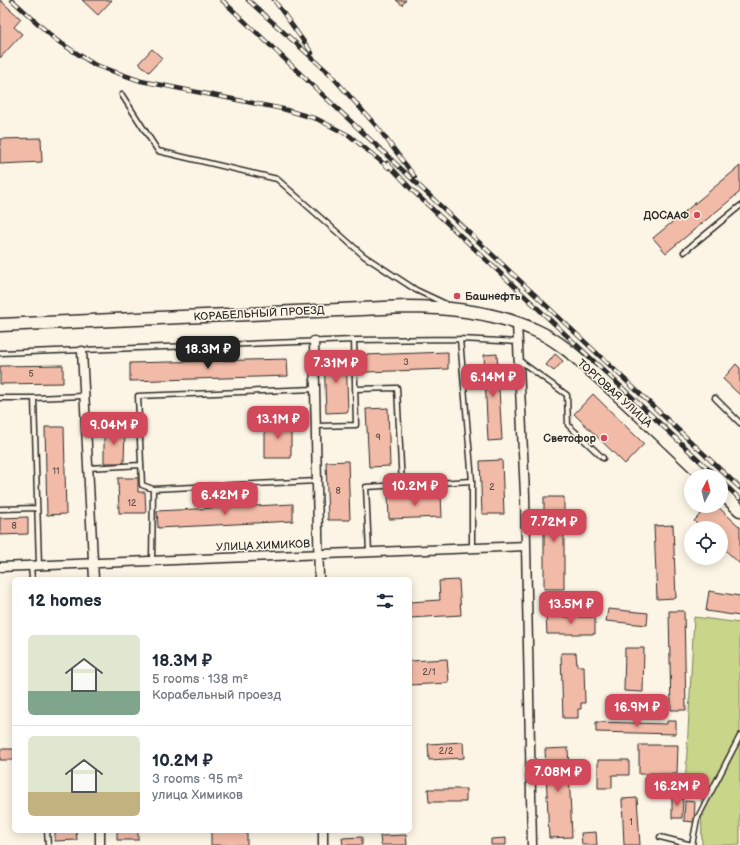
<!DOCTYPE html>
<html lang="en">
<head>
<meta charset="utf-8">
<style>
  body { margin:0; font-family:"Balsamiq Sans",sans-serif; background:#f6f6f7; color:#1f2937; height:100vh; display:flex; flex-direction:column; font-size:15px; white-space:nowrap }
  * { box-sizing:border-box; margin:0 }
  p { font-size:13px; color:#747a83 }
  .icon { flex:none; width:22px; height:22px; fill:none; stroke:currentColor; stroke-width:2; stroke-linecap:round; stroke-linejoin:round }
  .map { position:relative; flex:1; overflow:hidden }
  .details { position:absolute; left:12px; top:577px; width:400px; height:256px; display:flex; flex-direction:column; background:#fff; border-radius:6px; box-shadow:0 2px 10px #0003 }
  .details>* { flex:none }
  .needle { width:26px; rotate:7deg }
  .fabs { position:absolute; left:684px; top:469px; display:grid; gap:8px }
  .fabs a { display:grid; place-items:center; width:44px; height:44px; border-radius:50%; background:#fff; box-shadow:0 2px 10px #0003; font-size:20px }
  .price { position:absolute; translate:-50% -34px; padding:0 9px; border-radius:8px; background:#d1495b; color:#fff; font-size:13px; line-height:26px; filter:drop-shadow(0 1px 2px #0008) }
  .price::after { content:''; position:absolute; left:50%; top:24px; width:12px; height:9px; margin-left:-6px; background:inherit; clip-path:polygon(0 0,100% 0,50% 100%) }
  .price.active { background:#222; color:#fff }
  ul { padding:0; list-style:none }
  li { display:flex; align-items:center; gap:12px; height:100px; padding:0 16px }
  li+li { border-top:1px solid #e0e1e3 }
  li span { display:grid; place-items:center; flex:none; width:112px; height:80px; border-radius:6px; color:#555 }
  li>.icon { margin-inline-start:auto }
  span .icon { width:48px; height:48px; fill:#fffc; stroke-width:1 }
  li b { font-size:17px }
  h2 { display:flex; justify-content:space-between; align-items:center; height:48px; padding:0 16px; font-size:17px }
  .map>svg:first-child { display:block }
  .green { fill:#c9d689; stroke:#7a805a }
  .building { fill:#f2bba7; stroke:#2b2b2b }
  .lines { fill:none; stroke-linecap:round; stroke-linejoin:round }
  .lane-casing { stroke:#2b2b2b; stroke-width:7 }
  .street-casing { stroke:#2b2b2b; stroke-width:11 }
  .secondary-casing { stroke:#2b2b2b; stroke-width:15 }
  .lane { stroke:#fcf5e5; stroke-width:4 }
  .street { stroke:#fcf5e5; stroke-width:8 }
  .secondary { stroke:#fcf5e5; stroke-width:12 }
  .rail-casing { stroke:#2b2b2b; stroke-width:4.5 }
  .rail { stroke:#fcf5e5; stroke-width:3; stroke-dasharray:9; stroke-linecap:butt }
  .poi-dot { fill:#d1495b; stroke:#fcf5e5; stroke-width:1.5 }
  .labels { text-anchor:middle; stroke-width:3; stroke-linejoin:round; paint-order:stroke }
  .number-label { font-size:9px; fill:#5d4f4a }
  .poi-label { font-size:11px; font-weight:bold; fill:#2b2b2b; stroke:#fcf5e5; text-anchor:end }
  .street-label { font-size:11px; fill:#2b2b2b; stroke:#fcf5e5 }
</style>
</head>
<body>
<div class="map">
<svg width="740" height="845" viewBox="0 0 740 845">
  <rect width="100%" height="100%" fill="#fcf5e5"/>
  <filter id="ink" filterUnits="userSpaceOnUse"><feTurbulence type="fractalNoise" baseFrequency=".025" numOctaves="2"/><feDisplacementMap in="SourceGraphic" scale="8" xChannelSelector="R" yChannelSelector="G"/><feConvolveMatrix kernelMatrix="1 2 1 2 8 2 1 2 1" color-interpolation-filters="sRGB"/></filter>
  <g filter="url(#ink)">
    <path class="green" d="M694,617L740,623V845H702L701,789H685Z"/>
    <path class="building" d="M0,0L21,19L14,27L22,34L0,58Z
      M82,0H112L98,15Z
      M396,0H406L402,5Z
      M152,49L162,58L149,72L139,63Z
      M41,138L42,162L0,164V139Z
      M740,166V192L666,253L653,238Z
      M448,352V369L365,372L364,355Z
      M346,354L348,412L326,413L324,355Z
      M497,354L502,440L488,441L484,355Z
      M555,354L563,361L554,371L546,365Z
      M287,359L288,376L130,381V363Z
      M736,364L740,368V395L723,379Z
      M63,365V383L0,384V366Z
      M593,394L644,444L625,464L574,414Z
      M388,408L390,466L369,467L366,409Z
      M265,423H291V458H265Z
      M45,427H64L66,514L47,515Z
      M104,429H125L124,463H104Z
      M502,460L504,514H482L480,461Z
      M348,461L350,520H328L326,462Z
      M118,478H138V492H145L146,513H119Z
      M441,495L442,517L389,519L388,496Z
      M544,497H564V589H544Z
      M293,504V521L158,528L157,511Z
      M708,506H717L740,527V564L721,546V528H701L694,521Z
      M28,517V534L0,535V518Z
      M673,525L676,598L657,599L654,526Z
      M459,580L461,615L410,618V602L440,600L439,581Z
      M709,591L740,596V616L706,611Z
      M608,609L648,613L647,625L606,621Z
      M669,611H684L686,710H671Z
      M546,617H595V634H547Z
      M625,648H644L643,692L624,691Z
      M561,653H576L577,666H584L585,703H581V709H578V718H563Z
      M447,659L449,683L410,685V661Z
      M667,721H676V734L596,732V722L667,724Z
      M463,742L464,758L429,760L428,744Z
      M639,745H678L677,774H639Z
      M568,748L572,837L549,838L545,749Z
      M0,749H14V760H0Z
      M598,760H629V775H612V788H598Z
      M428,789H466V802H429Z
      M672,797H683L682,818H672Z
      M637,798L640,845H624L622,799Z
      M685,801L695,802L694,822L684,821Z
      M55,831H76L77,840L55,841Z
      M117,831H138V840H117Z
      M211,831H247V845H211Z
      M596,832L597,845H582L581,833Z
      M406,835L407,845H381L380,836Z
      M362,837V845H343L342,838Z
      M506,838V845H491V839Z"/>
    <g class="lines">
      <defs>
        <path id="lane" d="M122,95L158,151L277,179L364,256L416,290L446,304
          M684,252L740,206
          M460,339L472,481V548
          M0,353L354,340L460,339L518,342
          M520,361L567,395L568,425L603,458
          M315,389L138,396L142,485L153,489L317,481
          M355,389L397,388L402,485
          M0,398H34L39,565
          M34,398L83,396
          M715,398L740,423
          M316,426L356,425L354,340
          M88,468L141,465
          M0,509L37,508
          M369,552L366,487L472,481
          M152,561L153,489
          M31,566L32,579
          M47,831L48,845
          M660,837L692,845
          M692,845L697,819L740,736"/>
        <path id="street" d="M517,323L525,495L532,845
          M314,341L319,579
          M82,351L94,579
          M0,567L526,546
          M100,831V845
          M323,831V845"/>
        <path id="secondary" d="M0,325L406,307C451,307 496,312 537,331C559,341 577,358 595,374C632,407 668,442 704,476
          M721,492L740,510"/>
      </defs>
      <use href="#lane" class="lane-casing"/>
      <use href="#street" class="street-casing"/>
      <use href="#secondary" class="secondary-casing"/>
      <use href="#lane" class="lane"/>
      <use href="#street" class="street"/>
      <use href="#secondary" class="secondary"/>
      <defs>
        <path id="rail" d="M12,0L56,40L95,65L141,81L283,109L317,119L350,136L389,168
          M222,0L740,488
          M248,0L330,74L378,128L415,177
          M274,0L312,53
          M387,163L413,191L716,476
          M721,481L740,499"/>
      </defs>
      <use href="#rail" class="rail-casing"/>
      <use href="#rail" class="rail"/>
    </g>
  </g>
  <g class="poi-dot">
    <circle cx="697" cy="215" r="4"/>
    <circle cx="457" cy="296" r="4"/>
    <circle cx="604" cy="438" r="4"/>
  </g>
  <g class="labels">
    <g class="number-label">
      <text x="406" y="365">3</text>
      <text x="31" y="377">5</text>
      <text x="378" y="440">9</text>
      <text x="56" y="474">11</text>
      <text x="492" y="490">2</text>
      <text x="338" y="494">8</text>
      <text x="132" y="506">12</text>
      <text x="14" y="529">8</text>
      <text x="429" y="675">2/1</text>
      <text x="446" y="754">2/2</text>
      <text x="631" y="825">1</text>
    </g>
    <g class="poi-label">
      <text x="689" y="219">ДОСААФ</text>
      <text x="465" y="300" text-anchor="start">Башнефть</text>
      <text x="596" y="442">Светофор</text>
    </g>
    <g class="street-label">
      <text transform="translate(259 313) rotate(-3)" y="4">КОРАБЕЛЬНЫЙ ПРОЕЗД</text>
      <text transform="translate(615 393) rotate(42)" y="4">ТОРГОВАЯ УЛИЦА</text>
      <text transform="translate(263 545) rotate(-2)" y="4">УЛИЦА ХИМИКОВ</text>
    </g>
  </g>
</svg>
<div class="fabs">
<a><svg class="needle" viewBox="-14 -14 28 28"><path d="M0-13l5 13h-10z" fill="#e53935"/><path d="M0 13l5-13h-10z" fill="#747a83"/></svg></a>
<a><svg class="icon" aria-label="locate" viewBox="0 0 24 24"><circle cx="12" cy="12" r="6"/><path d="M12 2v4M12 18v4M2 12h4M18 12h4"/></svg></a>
</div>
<b class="price active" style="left:208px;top:370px">18.3M ₽</b>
<b class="price" style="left:336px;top:384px">7.31M ₽</b>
<b class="price" style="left:493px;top:398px">6.14M ₽</b>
<b class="price" style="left:278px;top:440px">13.1M ₽</b>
<b class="price" style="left:114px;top:446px">9.04M ₽</b>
<b class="price" style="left:415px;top:507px">10.2M ₽</b>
<b class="price" style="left:225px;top:516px">6.42M ₽</b>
<b class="price" style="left:554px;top:543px">7.72M ₽</b>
<b class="price" style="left:571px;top:625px">13.5M ₽</b>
<b class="price" style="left:637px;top:728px">16.9M ₽</b>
<b class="price" style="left:558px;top:793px">7.08M ₽</b>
<b class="price" style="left:677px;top:807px">16.2M ₽</b>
<section class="details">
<h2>12 homes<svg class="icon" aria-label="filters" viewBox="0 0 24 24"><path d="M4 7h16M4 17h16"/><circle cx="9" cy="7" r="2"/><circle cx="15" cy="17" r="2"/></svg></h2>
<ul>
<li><span style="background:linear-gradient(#dfe7d0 70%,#7fa58c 0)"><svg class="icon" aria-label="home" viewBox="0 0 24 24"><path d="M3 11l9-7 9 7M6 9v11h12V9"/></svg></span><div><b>18.3M ₽</b><p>5 rooms · 138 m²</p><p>Корабельный проезд</p></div></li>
<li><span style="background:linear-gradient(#dfe7d0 70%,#c2b280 0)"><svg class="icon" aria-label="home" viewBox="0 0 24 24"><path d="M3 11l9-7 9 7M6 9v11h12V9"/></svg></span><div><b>10.2M ₽</b><p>3 rooms · 95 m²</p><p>улица Химиков</p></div></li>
</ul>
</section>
</div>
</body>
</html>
